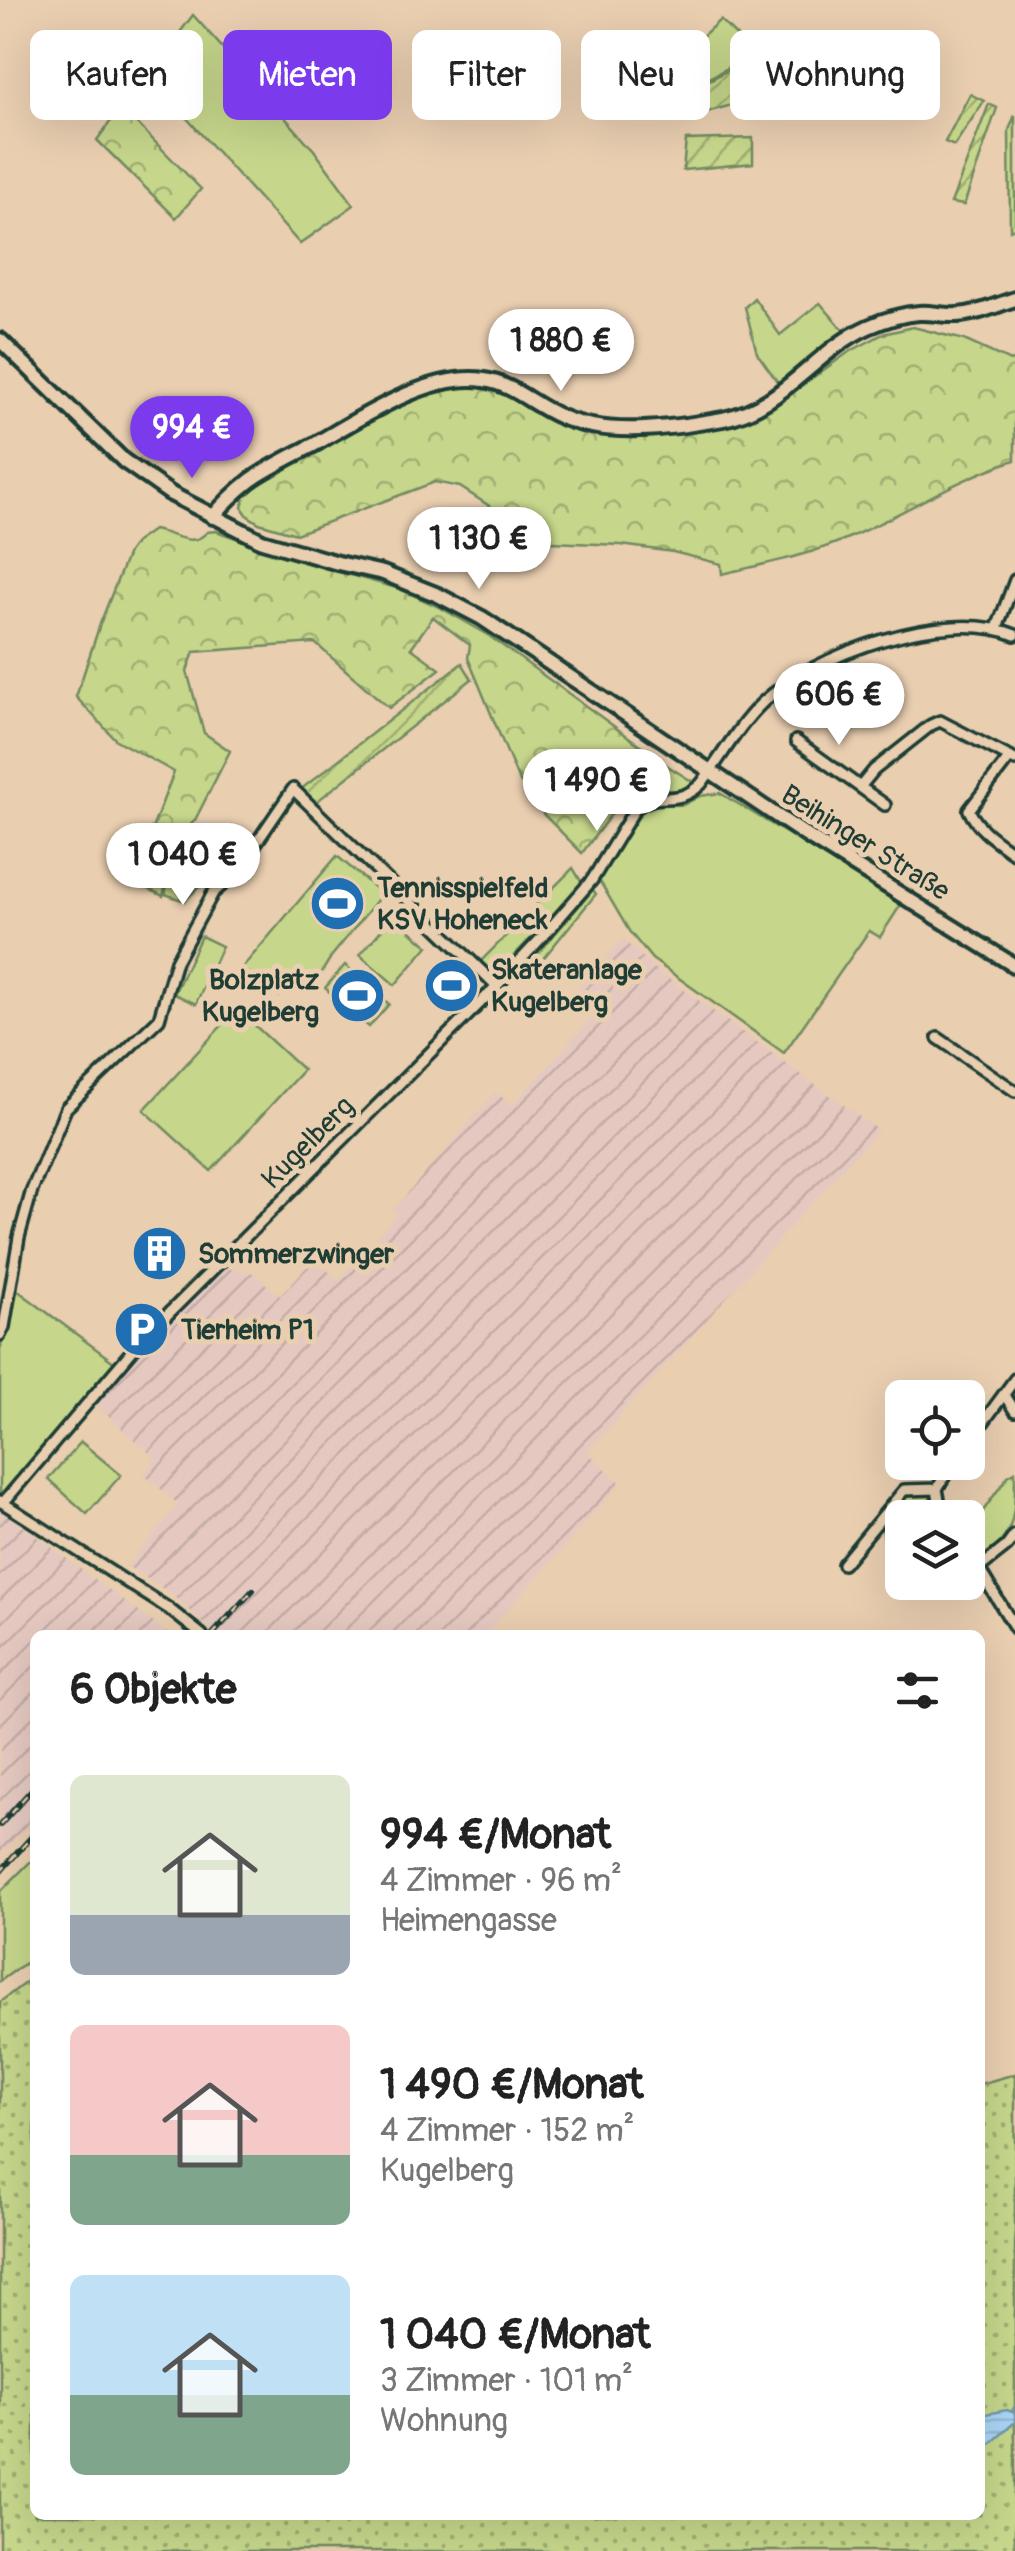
<!DOCTYPE html>
<html lang="de">
<head>
<meta charset="utf-8">
<style>
  body { margin:0; font-family:Pangolin,sans-serif; background:#f2f2f2; color:#222; height:100vh; display:flex; flex-direction:column; font-size:38px; white-space:nowrap }
  * { box-sizing:border-box; margin:0 }
  p { font-size:32px; color:#767676 }
  .icon { flex:none; width:55px; height:55px; fill:none; stroke:currentColor; stroke-width:2; stroke-linecap:round; stroke-linejoin:round }
  .map { position:relative; flex:1; overflow:hidden }
  .panel { position:absolute; left:30px; top:1630px; width:955px; height:890px; display:flex; flex-direction:column; background:#fff; border-radius:15px; box-shadow:0 10px 40px #0002 }
  .panel>* { flex:none }
  .top-card { position:absolute; left:30px; top:30px; width:955px; height:90px; display:flex; gap:20px }
  .fabs { position:absolute; left:885px; top:1380px; display:grid; gap:20px }
  .fabs a { display:grid; place-items:center; width:100px; height:100px; border-radius:15px; background:#fff; box-shadow:0 10px 40px #0002; font-size:50px }
  .price { position:absolute; translate:-50% -85px; padding:0 22px; border-radius:35px; background:#fff; color:#222; font-size:32px; line-height:65px; filter:drop-shadow(0 2px 5px #0008) }
  .price::after { content:''; position:absolute; left:50%; top:60px; width:30px; height:22px; margin-left:-15px; background:inherit; clip-path:polygon(0 0,100% 0,50% 100%) }
  .price.active { background:#7c3aed; color:#fff }
  ul { padding:0; list-style:none }
  li { display:flex; align-items:center; gap:30px; height:250px; padding:0 40px }
  li span { display:grid; place-items:center; flex:none; width:280px; height:200px; border-radius:15px; color:#555 }
  li>.icon { margin-inline-start:auto }
  span .icon { width:120px; height:120px; fill:#fffc; stroke-width:1 }
  li b { font-size:42px }
  h2 { display:flex; justify-content:space-between; align-items:center; height:120px; padding:0 40px; font-size:42px }
  .chip { padding:0 35px; border-radius:15px; background:#fff; box-shadow:0 10px 40px #0002; font-size:35px; line-height:90px }
  .chip.active { background:#7c3aed; color:#fff }
  .map>svg:first-child { display:block }
  .industrial { fill:url(#industrial-furrows) }
  .grass { fill:#c6d68b; stroke:#728a60; stroke-width:2.5 }
  .forest { fill:url(#forest-crowns); stroke:#728a60; stroke-width:2.5 }
  .park { fill:url(#park-dots); stroke:#728a60; stroke-width:2.5 }
  .garden { fill:url(#garden-furrows); stroke:#728a60; stroke-width:2.5 }
  .water { fill:url(#water-rules); stroke:#7298a8; stroke-width:2.5 }
  .lines { fill:none; stroke-linecap:round; stroke-linejoin:round }
  .stream { stroke:#7298a8; stroke-width:2.5 }
  .street-casing { stroke:#1f3d34; stroke-width:16 }
  .secondary-casing { stroke:#1f3d34; stroke-width:20 }
  .street { stroke:#e9ceb0; stroke-width:9 }
  .secondary { stroke:#e9ceb0; stroke-width:12 }
  .rail-casing { stroke:#1f3d34; stroke-width:6 }
  .rail { stroke:#e9ceb0; stroke-width:2.5; stroke-dasharray:8; stroke-linecap:butt }
  .labels { text-anchor:middle; stroke-width:10; stroke-linejoin:round; paint-order:stroke }
  .street-label { font-size:28px; fill:#1f3d34; stroke:#e9ceb0 }
  .poi-label { font-size:28px; font-weight:bold; fill:#1f3d34; stroke:#e9ceb0; text-anchor:start }
</style>
</head>
<body>
<div class="map">
<svg width="1015" height="2551" viewBox="0 0 1015 2551">
  <defs>
    <pattern id="industrial-furrows" width="10" height="10" patternUnits="userSpaceOnUse" patternTransform="scale(2.5)"><rect width="10" height="10" fill="#e5c9c1"/><path d="M-1 1l2-2M0 10L10 0M9 11l2-2" fill="none" stroke="#c4aea6"/></pattern>
    <pattern id="forest-crowns" width="20" height="18" patternUnits="userSpaceOnUse" patternTransform="scale(2.5)"><rect width="20" height="18" fill="#c6d68b"/><path d="M2 6a3 3 0 1 1 6 0M12 15a3 3 0 1 1 6 0" fill="none" stroke="#a0af72"/></pattern>
    <pattern id="park-dots" width="8" height="8" patternUnits="userSpaceOnUse" patternTransform="scale(2.5)"><rect width="8" height="8" fill="#c6d68b"/><path d="M2 2h.1M6 6h.1" fill="none" stroke="#a0af72" stroke-width="1.8" stroke-linecap="round"/></pattern>
    <pattern id="garden-furrows" width="10" height="10" patternUnits="userSpaceOnUse" patternTransform="scale(2.5)"><rect width="10" height="10" fill="#c6d68b"/><path d="M-1 1l2-2M0 10L10 0M9 11l2-2" fill="none" stroke="#a0af72"/></pattern>
    <pattern id="water-rules" width="6" height="5" patternUnits="userSpaceOnUse" patternTransform="scale(2.5)"><rect width="6" height="5" fill="#aad5f6"/><path d="M0 2.5h6" fill="none" stroke="#92b8d4"/></pattern>
  </defs>
  <rect width="100%" height="100%" fill="#e9ceb0"/>
  <filter id="ink" filterUnits="userSpaceOnUse"><feTurbulence type="fractalNoise" baseFrequency=".01" numOctaves="2"/><feDisplacementMap in="SourceGraphic" scale="20" xChannelSelector="R" yChannelSelector="G"/><feConvolveMatrix kernelMatrix="1 2 1 2 8 2 1 2 1" color-interpolation-filters="sRGB"/></filter>
  <g filter="url(#ink)">
    <path class="industrial" d="M622,939L658,971L878,1130L587,1452L621,1483L485,1635H216L169,1592L127,1566L179,1505L144,1474L156,1459L93,1402L158,1328L220,1267L253,1273L280,1296L314,1259L339,1280L397,1214L393,1210L496,1092L512,1106L593,1016L589,1005L572,995Z
      M0,1509L170,1635H35V1818L0,1855Z"/>
    <path class="grass" d="M193,15L314,150L354,205L300,244L148,75Z
      M720,20L754,53L664,103L647,86Z
      M1015,115V228L1010,230L1009,130Z
      M754,298L780,335L820,303L846,333L819,350L779,384L757,353L745,307Z
      M663,763L693,782L683,792L656,789L652,784Z
      M720,793L902,903L880,937L869,931L784,1053L652,959L629,931L599,880L638,814L653,804L683,805L700,796Z
      M185,833L229,857L185,901L165,894L177,846Z
      M337,856L382,894L331,957L312,988L298,976L279,996L242,968Z
      M573,868L582,883L495,976L478,964Z
      M593,890L596,894L532,972L527,966Z
      M393,916L428,946L395,985L360,955Z
      M201,936L222,946L196,1004L174,994Z
      M345,965L389,1004L369,1027L325,988Z
      M450,965L473,988L454,1006L431,983Z
      M237,1009L303,1070L211,1171L144,1110Z
      M17,1290L115,1363L4,1494L0,1492V1350Z
      M81,1442L121,1475L87,1514L48,1479Z
      M1015,1472C1015,1522 1015,1531 981,1562L968,1541V1532L1008,1476Z
      M909,1493H930L931,1511L927,1517L902,1518V1532L897,1528L885,1545L881,1522Z
      M35,1860V1956L0,1981V1892L30,1862Z"/>
    <path class="forest" d="M121,107L201,189L176,218L97,140Z
      M913,327L964,340L1010,361L1015,359V460C956,479 905,513 848,538C808,556 764,564 722,574L721,564L673,552L621,545L528,541L518,532L511,520L460,487L435,482L296,534L259,523L248,516L242,507L245,496L259,482L417,396L466,383L505,389L548,418L608,431L731,423L767,410L849,352L883,334Z
      M153,530C173,533 193,549 207,532L216,531L297,560L400,589L441,608L485,633L655,756L582,853L544,815L518,779L468,658L470,645L433,617L411,648L440,669L389,708L315,643L194,652L187,671L204,733L230,751L195,820L186,830L176,847L163,896L132,881L174,772L116,740L76,697L100,624L128,553L136,542Z"/>
    <path class="park" d="M35,1975V2515H980V2084L1015,2074V2551H0V2002Z"/>
    <path class="garden" d="M756,55L782,91L678,120L665,104Z
      M970,94L984,101L954,146L945,142Z
      M989,104L997,108L964,205L951,203Z
      M753,138V163L683,170L686,140Z
      M462,663L472,679L315,803L300,790Z"/>
    <path class="water" d="M1007,2410L1015,2413V2422L988,2446H980V2415Z"/>
    <g class="lines">
      <path class="stream" d="M1012,2411L1015,2406"/>
      <defs>
        <path id="street" d="M997,628L1015,580
          M796,741L885,805
          M1010,757L969,810C979,831 997,841 1015,854
          M860,787L874,770L931,725L940,721L1015,760
          M938,1038L1015,1091
          M0,1335L4,1327L19,1237L32,1190L66,1108L159,1019L176,961L213,893L235,874L293,789L497,986
          M1004,1394L1015,1411
          M968,1443L1015,1379
          M0,1501L169,1609L202,1635
          M3,1503L137,1345L488,995L545,934L592,880L635,809C658,788 675,809 701,784C720,759 739,725 762,703C815,654 945,607 1015,635
          M948,1518L940,1505L937,1489L953,1462
          M968,1551L1015,1628
          M843,1564L904,1490L937,1489
          M978,1569L1007,1546L1015,1535"/>
        <path id="secondary" d="M0,340L124,461L171,494L262,541L338,563L383,573L438,595L482,618L807,836L1015,966
          M213,517C224,503 237,491 251,480C271,466 295,455 317,443C362,417 430,372 484,380C513,384 533,405 559,416C606,438 673,428 723,419C782,408 815,351 868,327C884,320 902,314 919,313C932,312 944,316 957,315C978,314 996,305 1015,299"/>
      </defs>
      <use href="#street" class="street-casing"/>
      <use href="#secondary" class="secondary-casing"/>
      <use href="#street" class="street"/>
      <use href="#secondary" class="secondary"/>
      <defs>
        <path id="rail" d="M212,1635L253,1590
          M0,1825L35,1786
          M0,1872L35,1833"/>
      </defs>
      <use href="#rail" class="rail-casing"/>
      <use href="#rail" class="rail"/>
    </g>
  </g>
  <defs>
    <symbol id="stadium-disc" viewBox="-11 -11 22 22"><circle r="9.5" fill="#1f6fb2" stroke="#e9ceb0"/><path d="M0-5a6.5 5 0 1 0 0 10a6.5 5 0 1 0 0-10ZM-3.5-1.8h7v3.6h-7Z" fill="#fff"/></symbol>
    <symbol id="building-disc" viewBox="-11 -11 22 22"><circle r="9.5" fill="#1f6fb2" stroke="#e9ceb0"/><path d="M-4-6H4V6H1V3H-1V6H-4ZM-2.5-4.3h1.7v1.8h-1.7ZM.8-4.3h1.7v1.8H.8ZM-2.5-1h1.7V.8h-1.7ZM.8-1h1.7V.8H.8Z" fill="#fff"/></symbol>
    <symbol id="parking-disc" viewBox="-11 -11 22 22"><circle r="9.5" fill="#1f6fb2" stroke="#e9ceb0"/><path d="M-3.5-5.5H1a3.5 3.5 0 0 1 0 7H-1V5.5H-3.5ZM-1-3.4V-.6H.8a1.4 1.4 0 0 0 0-2.8Z" fill="#fff"/></symbol>
  </defs>
  <g fill-rule="evenodd">
    <use href="#stadium-disc" x="306" y="872" width="63" height="63"/>
    <use href="#stadium-disc" x="420" y="954" width="63" height="63"/>
    <use href="#stadium-disc" x="326" y="964" width="63" height="63"/>
    <use href="#building-disc" x="128" y="1222" width="63" height="63"/>
    <use href="#parking-disc" x="110" y="1298" width="63" height="63"/>
  </g>
  <g class="labels">
    <g class="street-label">
      <text transform="translate(866 842) rotate(32)" y="10">Beihinger Straße</text>
      <text transform="translate(307 1142) rotate(-45)" y="10">Kugelberg</text>
    </g>
    <g class="poi-label">
      <text x="377" y="897">Tennisspielfeld<tspan x="377" dy="32">KSV Hoheneck</tspan></text>
      <text x="491" y="979">Skateranlage<tspan x="491" dy="32">Kugelberg</tspan></text>
      <text x="319" y="989" text-anchor="end">Bolzplatz<tspan x="319" dy="32">Kugelberg</tspan></text>
      <text x="198" y="1263">Sommerzwinger</text>
      <text x="181" y="1339">Tierheim P1</text>
    </g>
  </g>
</svg>
<div class="fabs">
<a><svg class="icon" aria-label="locate" viewBox="0 0 24 24"><circle cx="12" cy="12" r="6"/><path d="M12 2v4M12 18v4M2 12h4M18 12h4"/></svg></a>
<a><svg class="icon" aria-label="layers" viewBox="0 0 24 24"><path d="M12 4l9 5-9 5-9-5zM3 14l9 5 9-5"/></svg></a>
</div>
<b class="price" style="left:561px;top:394px">1 880 €</b>
<b class="price active" style="left:192px;top:481px">994 €</b>
<b class="price" style="left:479px;top:592px">1 130 €</b>
<b class="price" style="left:839px;top:748px">606 €</b>
<b class="price" style="left:597px;top:834px">1 490 €</b>
<b class="price" style="left:183px;top:908px">1 040 €</b>
<div class="top-card">
<a class="chip">Kaufen</a>
<a class="chip active">Mieten</a>
<a class="chip">Filter</a>
<a class="chip">Neu</a>
<a class="chip">Wohnung</a>
</div>
<section class="panel">
<h2>6 Objekte<svg class="icon" aria-label="filters" viewBox="0 0 24 24"><path d="M4 7h16M4 17h16"/><circle cx="9" cy="7" r="2"/><circle cx="15" cy="17" r="2"/></svg></h2>
<ul>
<li><span style="background:linear-gradient(#dfe7d0 70%,#9aa5b1 0)"><svg class="icon" aria-label="home" viewBox="0 0 24 24"><path d="M3 11l9-7 9 7M6 9v11h12V9"/></svg></span><div><b>994 €/Monat</b><p>4 Zimmer · 96 m²</p><p>Heimengasse</p></div></li>
<li><span style="background:linear-gradient(#f6c9c9 65%,#7fa58c 0)"><svg class="icon" aria-label="home" viewBox="0 0 24 24"><path d="M3 11l9-7 9 7M6 9v11h12V9"/></svg></span><div><b>1 490 €/Monat</b><p>4 Zimmer · 152 m²</p><p>Kugelberg</p></div></li>
<li><span style="background:linear-gradient(#bfe0f5 60%,#7fa58c 0)"><svg class="icon" aria-label="home" viewBox="0 0 24 24"><path d="M3 11l9-7 9 7M6 9v11h12V9"/></svg></span><div><b>1 040 €/Monat</b><p>3 Zimmer · 101 m²</p><p>Wohnung</p></div></li>
</ul>
</section>
</div>
</body>
</html>
